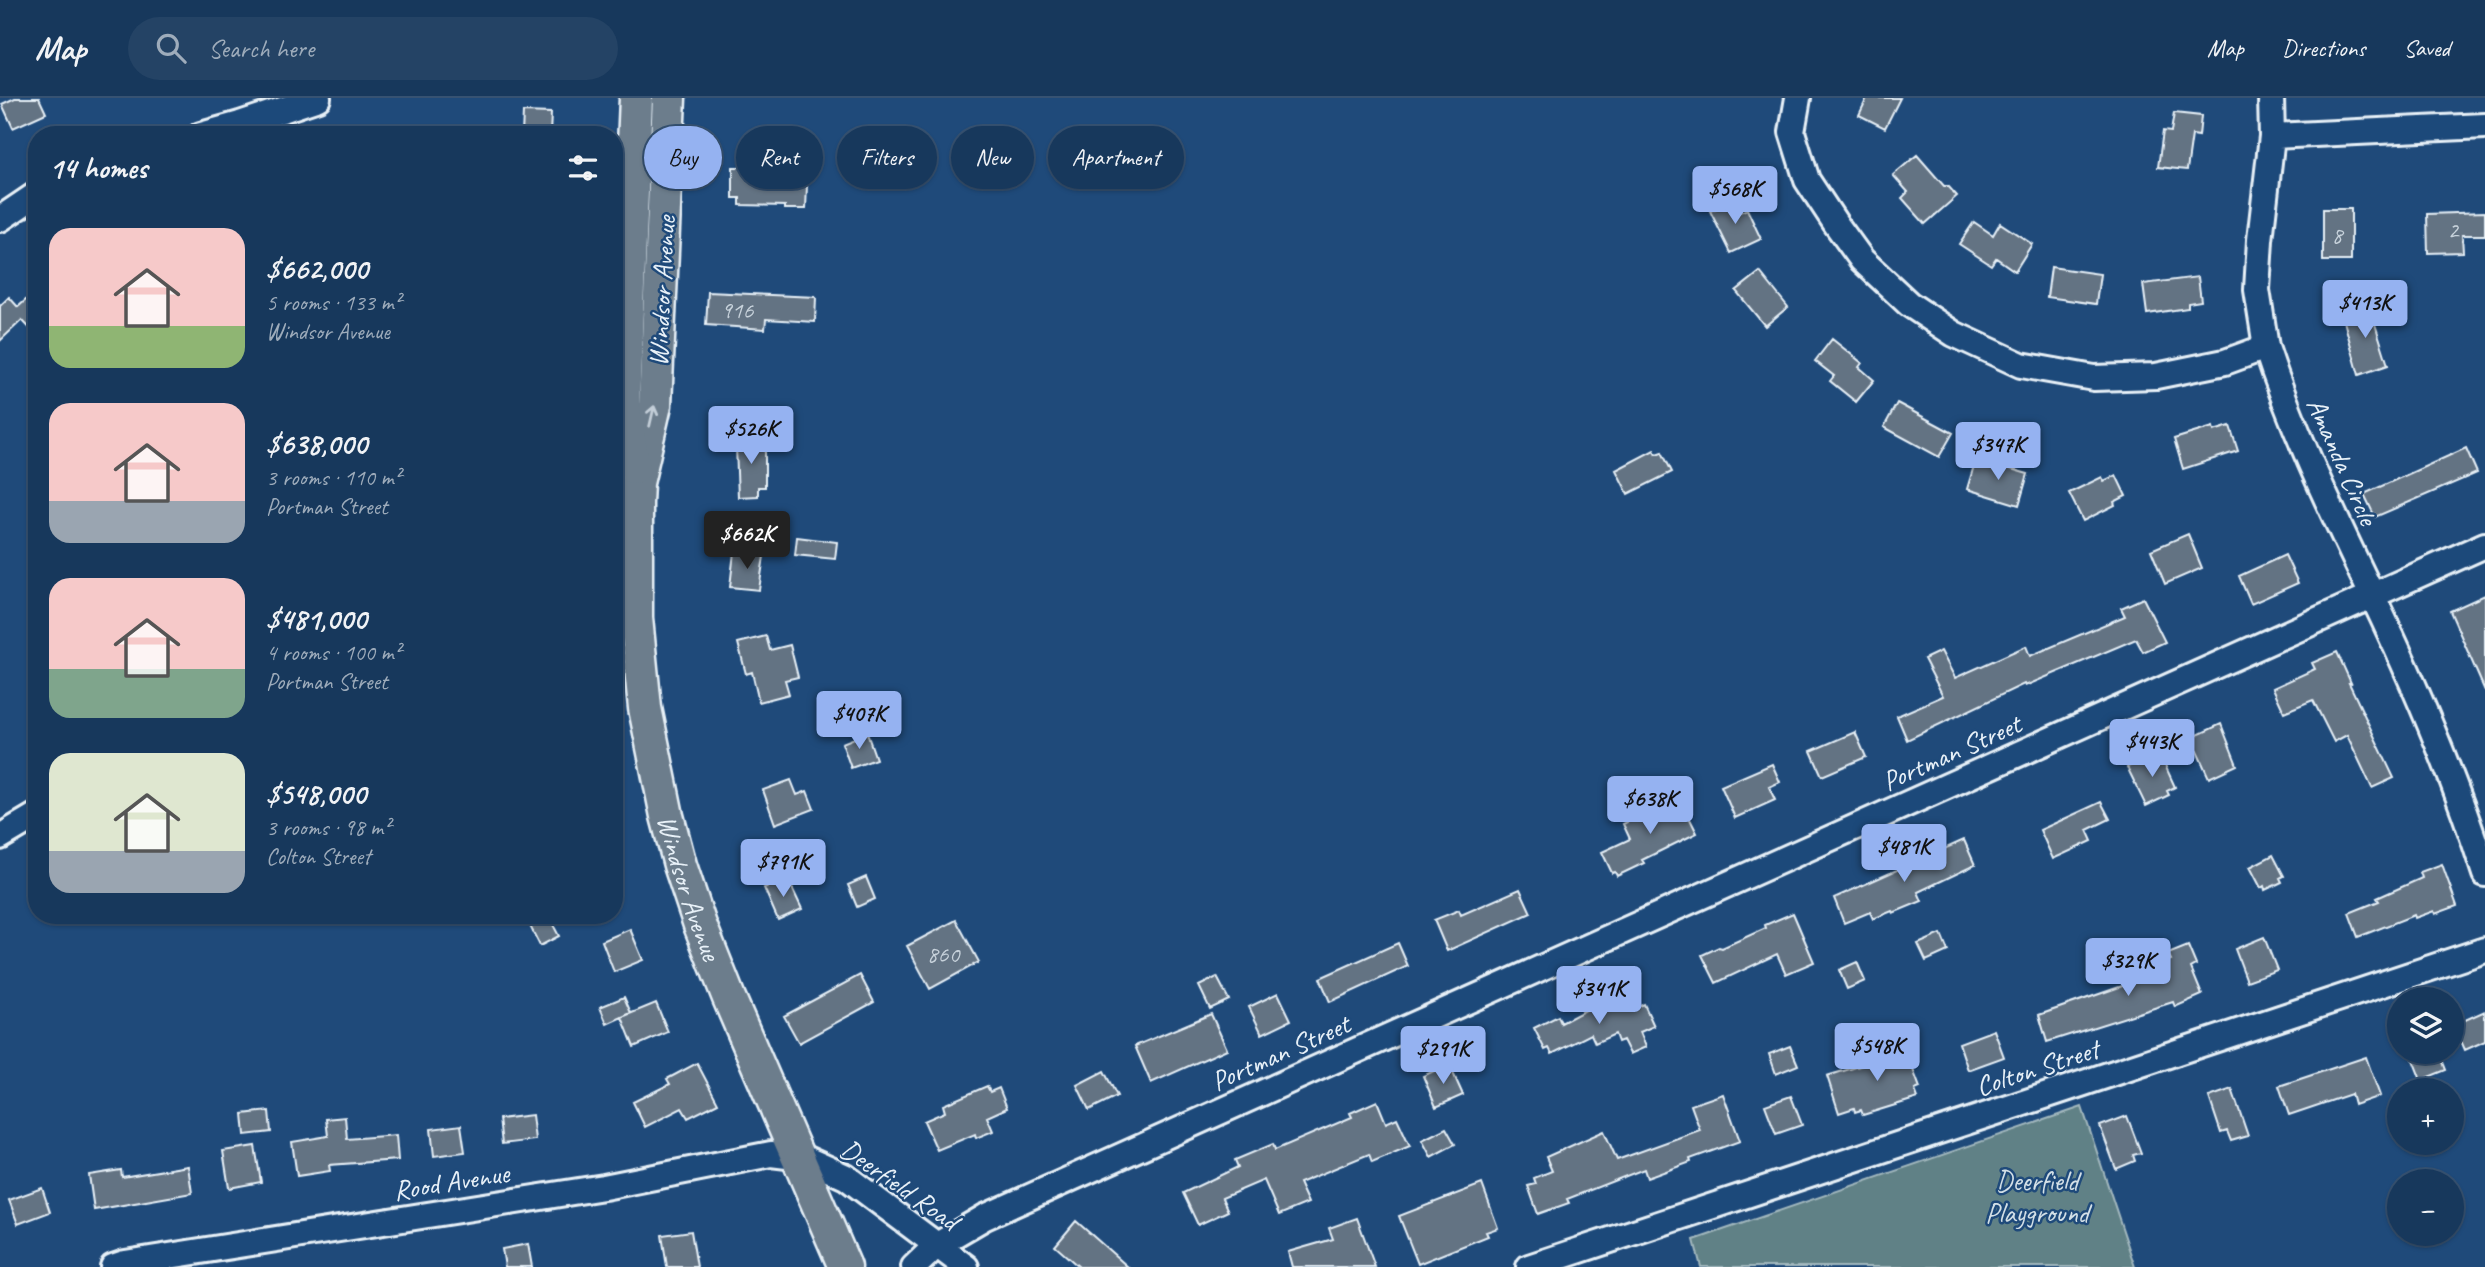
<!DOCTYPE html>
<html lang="en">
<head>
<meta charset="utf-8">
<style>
  body { margin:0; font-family:Caveat,sans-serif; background:#244365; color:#f1f3f6; height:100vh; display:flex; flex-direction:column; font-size:26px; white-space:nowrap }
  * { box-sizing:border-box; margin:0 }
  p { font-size:23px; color:#9eacbb }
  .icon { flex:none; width:38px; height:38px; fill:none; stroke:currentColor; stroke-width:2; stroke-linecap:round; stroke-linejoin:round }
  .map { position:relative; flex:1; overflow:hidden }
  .details { position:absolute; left:28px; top:28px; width:595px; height:798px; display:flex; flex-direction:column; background:#17385c; border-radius:28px; box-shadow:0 2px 5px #0004,0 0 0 2px #365272 }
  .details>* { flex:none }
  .guide { position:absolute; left:644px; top:28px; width:665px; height:63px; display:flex; gap:14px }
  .controls { position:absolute; left:2387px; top:889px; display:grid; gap:14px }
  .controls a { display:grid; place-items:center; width:77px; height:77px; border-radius:50%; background:#17385c; box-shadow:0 2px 5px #0004,0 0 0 2px #365272; font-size:35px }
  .price { position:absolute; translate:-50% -60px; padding:0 16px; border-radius:7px; background:#95b2f1; color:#111; font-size:23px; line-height:46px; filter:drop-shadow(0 2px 4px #0008) }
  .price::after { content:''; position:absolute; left:50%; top:42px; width:21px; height:16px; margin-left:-10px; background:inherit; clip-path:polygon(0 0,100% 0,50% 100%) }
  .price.on { background:#222; color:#fff }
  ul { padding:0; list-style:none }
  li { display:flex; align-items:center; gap:21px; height:175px; padding:0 21px }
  li span { display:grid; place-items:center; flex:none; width:196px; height:140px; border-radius:21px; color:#555 }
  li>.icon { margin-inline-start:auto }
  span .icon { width:84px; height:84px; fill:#fffc; stroke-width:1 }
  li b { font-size:30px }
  h2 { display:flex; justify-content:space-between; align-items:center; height:84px; padding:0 21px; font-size:30px }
  .pill { padding:0 24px; border-radius:32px; background:#17385c; box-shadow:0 2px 5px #0004,0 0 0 2px #365272; font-size:24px; line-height:63px }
  .pill.on { background:#95b2f1; color:#111 }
  header { display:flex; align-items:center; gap:42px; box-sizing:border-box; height:98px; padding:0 35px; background:#17385c; border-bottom:2px solid #365272 }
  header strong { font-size:33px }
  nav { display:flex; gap:38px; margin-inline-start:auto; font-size:24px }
  .search { width:490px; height:63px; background:#244365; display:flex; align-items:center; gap:18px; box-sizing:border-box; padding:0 24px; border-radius:38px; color:#9eacbb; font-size:26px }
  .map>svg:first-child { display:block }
  .green { fill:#608186; stroke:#a4b9bf; stroke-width:2 }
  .building { fill:#647383; stroke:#e8f1f8; stroke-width:2 }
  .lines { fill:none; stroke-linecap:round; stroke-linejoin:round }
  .minor-casing { stroke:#e8f1f8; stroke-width:30 }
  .major-casing { stroke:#e8f1f8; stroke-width:37 }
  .minor { stroke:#1f4a7a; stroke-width:24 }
  .major { stroke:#6c7d8c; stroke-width:32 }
  .oneway { stroke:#c3ced8 }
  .labels { text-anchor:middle; stroke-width:5; stroke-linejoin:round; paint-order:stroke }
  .number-label { font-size:24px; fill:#c7d2db }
  .street-label { font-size:28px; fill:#e8f1f8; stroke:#1f4a7a }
  .park-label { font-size:28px; fill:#d4e0e7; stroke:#1f4a7a }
</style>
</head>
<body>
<header>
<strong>Map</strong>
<div class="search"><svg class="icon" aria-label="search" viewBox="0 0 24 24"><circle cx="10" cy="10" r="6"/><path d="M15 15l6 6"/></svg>Search here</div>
<nav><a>Map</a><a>Directions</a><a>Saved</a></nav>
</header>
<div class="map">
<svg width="2485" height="1169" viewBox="0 0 2485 1169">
  <rect width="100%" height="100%" fill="#1f4a7a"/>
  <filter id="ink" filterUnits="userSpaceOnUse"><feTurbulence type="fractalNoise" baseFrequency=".0143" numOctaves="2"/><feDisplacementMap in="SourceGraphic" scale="14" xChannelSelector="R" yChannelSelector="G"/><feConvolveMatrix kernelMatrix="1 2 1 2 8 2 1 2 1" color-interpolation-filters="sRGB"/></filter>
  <g filter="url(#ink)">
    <path class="green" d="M2082,1009L2135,1169H1701L1694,1142Z"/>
    <path class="building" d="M15,0H39L46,15L13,30L2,6Z
      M1867,0H1900L1885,30L1859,17Z
      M523,14L551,15L550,37H522Z
      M2174,15L2201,18L2199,38L2192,37L2187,72L2158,69L2163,33L2171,34Z
      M741,56H769V64H780V72H793L792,87H807L806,111H785V108L740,107V100H733V69H741Z
      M1917,57L1944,88H1948L1957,98L1925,126L1902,100L1908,94L1893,77Z
      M1734,102L1740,114L1747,111L1761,141L1731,155L1710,113Z
      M2323,111H2351V163H2323Z
      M2485,114V137H2462L2463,154L2428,155L2427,116Z
      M1974,124L1993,137L2000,125L2032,146L2015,173L1996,160L1991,167L1959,146Z
      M2051,169L2100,176L2096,206L2047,199Z
      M1760,174L1788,209L1765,228L1736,193Z
      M2198,179L2201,203L2188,205V210L2147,216L2143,186Z
      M37,192V238L22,222L0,243V208L9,199L18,209Z
      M708,194L816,199L815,224L766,221L765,231L706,227Z
      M2369,207L2388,267L2359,277L2342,216Z
      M1832,241L1862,265L1859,269L1874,282L1856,304L1830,283L1834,278L1815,263Z
      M1897,305L1953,335L1939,359L1884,329Z
      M2230,328L2238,353L2183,371L2174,341L2213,329L2214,333Z
      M765,338V389H758V398L738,399L736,349H739V339Z
      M2466,350L2477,375L2375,419L2364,396Z
      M1654,352L1656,356L1662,354L1672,374L1628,396L1616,372Z
      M1976,361L2028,376L2019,407L1967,391Z
      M2116,377L2126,398L2114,404L2115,407L2083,423L2069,395L2102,379L2104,383Z
      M2188,436L2202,470L2165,486L2151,452Z
      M797,439L837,444L835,461L795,457Z
      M734,454L764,458L759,492L730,489Z
      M2285,457L2298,485L2251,506L2239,478Z
      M2485,497V593L2450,513Z
      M2143,500L2165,544L2143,554L2136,541L2025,588L2024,586L1907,642L1897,618L1943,598L1924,561L1941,553L1955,580L2026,548L2030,558L2125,518L2121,510Z
      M766,538L770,552L790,547L798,579L785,582L789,596L759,604L752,574L746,576L738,545Z
      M2337,554L2351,585H2349L2394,680L2372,690L2347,637L2334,644L2313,602L2284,614L2273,590L2315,571L2312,565Z
      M2221,626L2237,667L2209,680L2191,640Z
      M1855,634L1866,659L1822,678L1811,653Z
      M867,635L876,661L851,670L842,645Z
      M2159,654L2175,689L2167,693L2169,697L2146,708L2127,669Z
      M1772,666L1780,684L1769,689L1775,702L1735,720L1721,688Z
      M791,682L797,697L807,693L814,711L775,726L763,692Z
      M1673,700L1676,706L1681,703L1697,735L1642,762L1644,765L1617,778L1615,774L1612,775L1602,754L1630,741L1623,726Z
      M2101,704L2110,721L2087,732L2092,743L2053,761L2040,732Z
      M1964,742L1975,767L1918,794L1922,803L1893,815L1892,813L1873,821L1870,814L1844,825L1834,800Z
      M2273,757L2284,778L2280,780L2282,784L2265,792L2264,788L2261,790L2250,769Z
      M2442,766L2457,808L2435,816L2434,813L2415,820L2414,817L2358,839L2349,815L2379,803L2377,800L2422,780L2420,774Z
      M787,779L802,811L778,822L764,790Z
      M866,779L875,801L857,809L848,787Z
      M1520,791L1531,815L1447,853L1434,822L1459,812L1461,817Z
      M1793,815L1814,864L1786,876L1777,856L1716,885L1702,857L1719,849L1722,850L1766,830L1765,827Z
      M537,817H548L559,838L540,848L527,822Z
      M956,822L979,864L930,891L907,848Z
      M630,831L643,862L614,874L602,843Z
      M1941,836L1948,853L1926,863L1918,846Z
      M2264,839L2277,872L2247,883L2235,851Z
      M1398,845L1408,868L1330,904L1320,880Z
      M2188,848L2196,867L2191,870L2202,897L2175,909L2173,904L2047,944L2039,917L2128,886L2127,882L2136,879L2134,874L2171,862L2168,856Z
      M1857,864L1865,883L1847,891L1839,872Z
      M860,877L874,904L799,945L784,918Z
      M1217,879L1229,902L1210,911L1199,888Z
      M1278,895L1291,922L1262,936L1249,909Z
      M1624,895L1631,912L1644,906L1654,928L1640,934L1646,949L1630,956L1623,942L1618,944L1615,936L1595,945L1591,936L1552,956L1549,950L1545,952L1534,930L1558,918L1561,925L1595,907Z
      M624,899L631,915L607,926L600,909Z
      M656,905L668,934L634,949L622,919Z
      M2485,913V943L2465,952L2454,927Z
      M1211,916L1227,951L1151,985L1135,948Z
      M1994,932L2004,959L1968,972L1959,945Z
      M1909,945L1916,964L1911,966L1920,990L1915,992L1918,1000L1863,1017L1861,1012L1855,1014L1854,1010L1839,1015L1827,978L1876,963L1874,957Z
      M1790,948L1798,967L1776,976L1769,956Z
      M2410,954H2439L2446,972L2421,982Z
      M2366,959L2380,998L2354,1007L2351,996L2289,1017L2279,988Z
      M697,965L718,1005L688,1020L682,1010L645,1029L633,1004L670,986L667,981Z
      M1449,966L1463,997L1436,1009L1423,978Z
      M1104,973L1117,998L1089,1012L1077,987Z
      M987,988L990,994L999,990L1007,1010L987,1019L993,1033L976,1040L975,1036L937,1052L924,1023L945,1014L943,1007Z
      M2232,991L2248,1038L2231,1043L2227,1033L2221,1035L2209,999Z
      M1723,996L1740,1043L1690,1061L1691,1064L1647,1080L1644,1071L1567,1101L1569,1105L1538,1116L1528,1088L1536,1086L1534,1080L1552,1073L1546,1059L1604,1033L1617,1062L1700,1032L1691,1007Z
      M1791,998L1802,1027L1776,1036L1765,1007Z
      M1377,1003L1386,1025L1397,1020L1410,1048L1372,1064L1369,1056L1299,1085L1308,1105L1279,1117L1264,1082L1222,1100L1228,1113L1198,1127L1183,1095L1238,1069L1235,1062L1273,1046L1275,1052L1352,1019L1350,1015Z
      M269,1013L271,1034L245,1037L243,1016Z
      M532,1017L535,1042L502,1046L499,1021Z
      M2127,1018L2141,1055L2133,1057L2135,1063L2116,1071L2100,1028Z
      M345,1019L347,1041L396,1037L398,1062L329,1067L330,1073L297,1078L292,1044L328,1038L326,1021Z
      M461,1027L465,1054L434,1058L431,1031Z
      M1446,1030L1455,1046L1431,1059L1422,1042Z
      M255,1048L261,1084L229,1090L223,1053Z
      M188,1068L192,1095L94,1112L89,1077L121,1072L122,1079Z
      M1482,1086L1498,1130L1486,1134L1488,1138L1418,1166L1399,1118Z
      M42,1090L50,1114L18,1126L9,1102Z
      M1357,1120L1375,1169H1292L1288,1154L1333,1141L1329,1130Z
      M1076,1123L1128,1169H1079L1055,1148Z
      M691,1133L697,1169H667L662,1137Z
      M528,1146L532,1169H505L502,1151Z"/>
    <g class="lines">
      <defs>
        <path id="minor" d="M1798,0L1792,34L1807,82L1836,126L1862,162L1909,206L1954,236L2021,267L2094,280L2156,278L2225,264L2266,249L2257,192L2260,142L2272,38L2271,0
          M201,37L240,26L318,0
          M2272,38L2485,28
          M0,121L37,96
          M2266,249C2294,336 2334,417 2373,499C2416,589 2455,681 2485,776
          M0,739L37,717
          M113,1169L125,1165L604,1089L771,1056L804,1060L846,1079L966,1169
          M914,1169L937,1147L985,1119L2485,447
          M1529,1169L2485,852"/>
        <g id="major">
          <path id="s1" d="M669,0L655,307L637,385L636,405V520L645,610L667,718L680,767L700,827L729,900L845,1169"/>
          <path d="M634,370L623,306L636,0"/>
        </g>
      </defs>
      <use href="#minor" class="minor-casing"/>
      <use href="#major" class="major-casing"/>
      <use href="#minor" class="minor"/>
      <use href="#major" class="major"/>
    </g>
    <defs><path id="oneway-shaft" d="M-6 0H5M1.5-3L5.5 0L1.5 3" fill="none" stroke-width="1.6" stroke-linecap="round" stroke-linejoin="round" transform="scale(1.75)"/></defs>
    <use class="oneway" href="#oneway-shaft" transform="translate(652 318) rotate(-77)"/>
  </g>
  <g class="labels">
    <g class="number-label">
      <text x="2453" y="140">2</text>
      <text x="2337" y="145">8</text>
      <text x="737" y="220">916</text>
      <text x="943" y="864">860</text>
    </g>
    <g class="street-label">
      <text transform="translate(661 193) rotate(-87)" y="10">Windsor Avenue</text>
      <text transform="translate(2343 363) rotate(66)" y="10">Amanda Circle</text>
      <text transform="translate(1951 654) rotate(-24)" y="10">Portman Street</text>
      <text dy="10" stroke="none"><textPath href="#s1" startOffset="798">Windsor Avenue</textPath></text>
      <text transform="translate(1280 954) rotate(-24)" y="10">Portman Street</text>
      <text transform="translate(2037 969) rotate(-18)" y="10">Colton Street</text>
      <text transform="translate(451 1083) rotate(-9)" y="10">Rood Avenue</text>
      <text transform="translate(900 1086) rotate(35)" y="10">Deerfield Road</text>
    </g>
    <g class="park-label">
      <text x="2037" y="1092">Deerfield<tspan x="2037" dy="32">Playground</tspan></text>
    </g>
  </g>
</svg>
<div class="controls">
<a><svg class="icon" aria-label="layers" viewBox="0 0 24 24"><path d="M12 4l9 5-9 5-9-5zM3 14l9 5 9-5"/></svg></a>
<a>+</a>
<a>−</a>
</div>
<b class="price" style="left:1735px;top:128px">$568K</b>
<b class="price" style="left:2365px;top:242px">$413K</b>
<b class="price" style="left:751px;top:368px">$526K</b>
<b class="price" style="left:1998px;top:384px">$347K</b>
<b class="price on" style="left:747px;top:473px">$662K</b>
<b class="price" style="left:859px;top:653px">$407K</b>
<b class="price" style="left:2152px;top:681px">$443K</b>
<b class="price" style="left:1650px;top:738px">$638K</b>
<b class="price" style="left:1904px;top:786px">$481K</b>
<b class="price" style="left:783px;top:801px">$791K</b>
<b class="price" style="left:2128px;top:900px">$329K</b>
<b class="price" style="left:1599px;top:928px">$341K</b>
<b class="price" style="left:1877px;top:985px">$548K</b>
<b class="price" style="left:1443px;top:988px">$291K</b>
<div class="guide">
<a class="pill on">Buy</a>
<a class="pill">Rent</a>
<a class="pill">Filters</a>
<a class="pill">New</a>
<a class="pill">Apartment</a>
</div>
<section class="details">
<h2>14 homes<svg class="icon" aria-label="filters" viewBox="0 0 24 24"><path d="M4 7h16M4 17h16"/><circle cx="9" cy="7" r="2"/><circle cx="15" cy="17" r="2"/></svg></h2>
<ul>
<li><span style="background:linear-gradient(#f6c9c9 70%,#8fb573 0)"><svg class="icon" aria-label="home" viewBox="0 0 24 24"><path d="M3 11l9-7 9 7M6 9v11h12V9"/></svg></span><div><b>$662,000</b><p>5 rooms · 133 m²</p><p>Windsor Avenue</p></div></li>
<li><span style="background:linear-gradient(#f6c9c9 70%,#9aa5b1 0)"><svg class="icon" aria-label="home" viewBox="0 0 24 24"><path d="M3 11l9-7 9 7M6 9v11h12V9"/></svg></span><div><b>$638,000</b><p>3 rooms · 110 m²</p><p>Portman Street</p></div></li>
<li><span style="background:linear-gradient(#f6c9c9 65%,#7fa58c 0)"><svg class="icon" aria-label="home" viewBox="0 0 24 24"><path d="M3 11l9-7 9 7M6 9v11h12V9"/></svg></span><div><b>$481,000</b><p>4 rooms · 100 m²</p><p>Portman Street</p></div></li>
<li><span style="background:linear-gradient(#dfe7d0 70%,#9aa5b1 0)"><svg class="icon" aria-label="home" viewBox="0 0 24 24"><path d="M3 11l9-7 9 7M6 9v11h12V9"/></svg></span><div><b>$548,000</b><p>3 rooms · 98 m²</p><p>Colton Street</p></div></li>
</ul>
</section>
</div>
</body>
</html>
